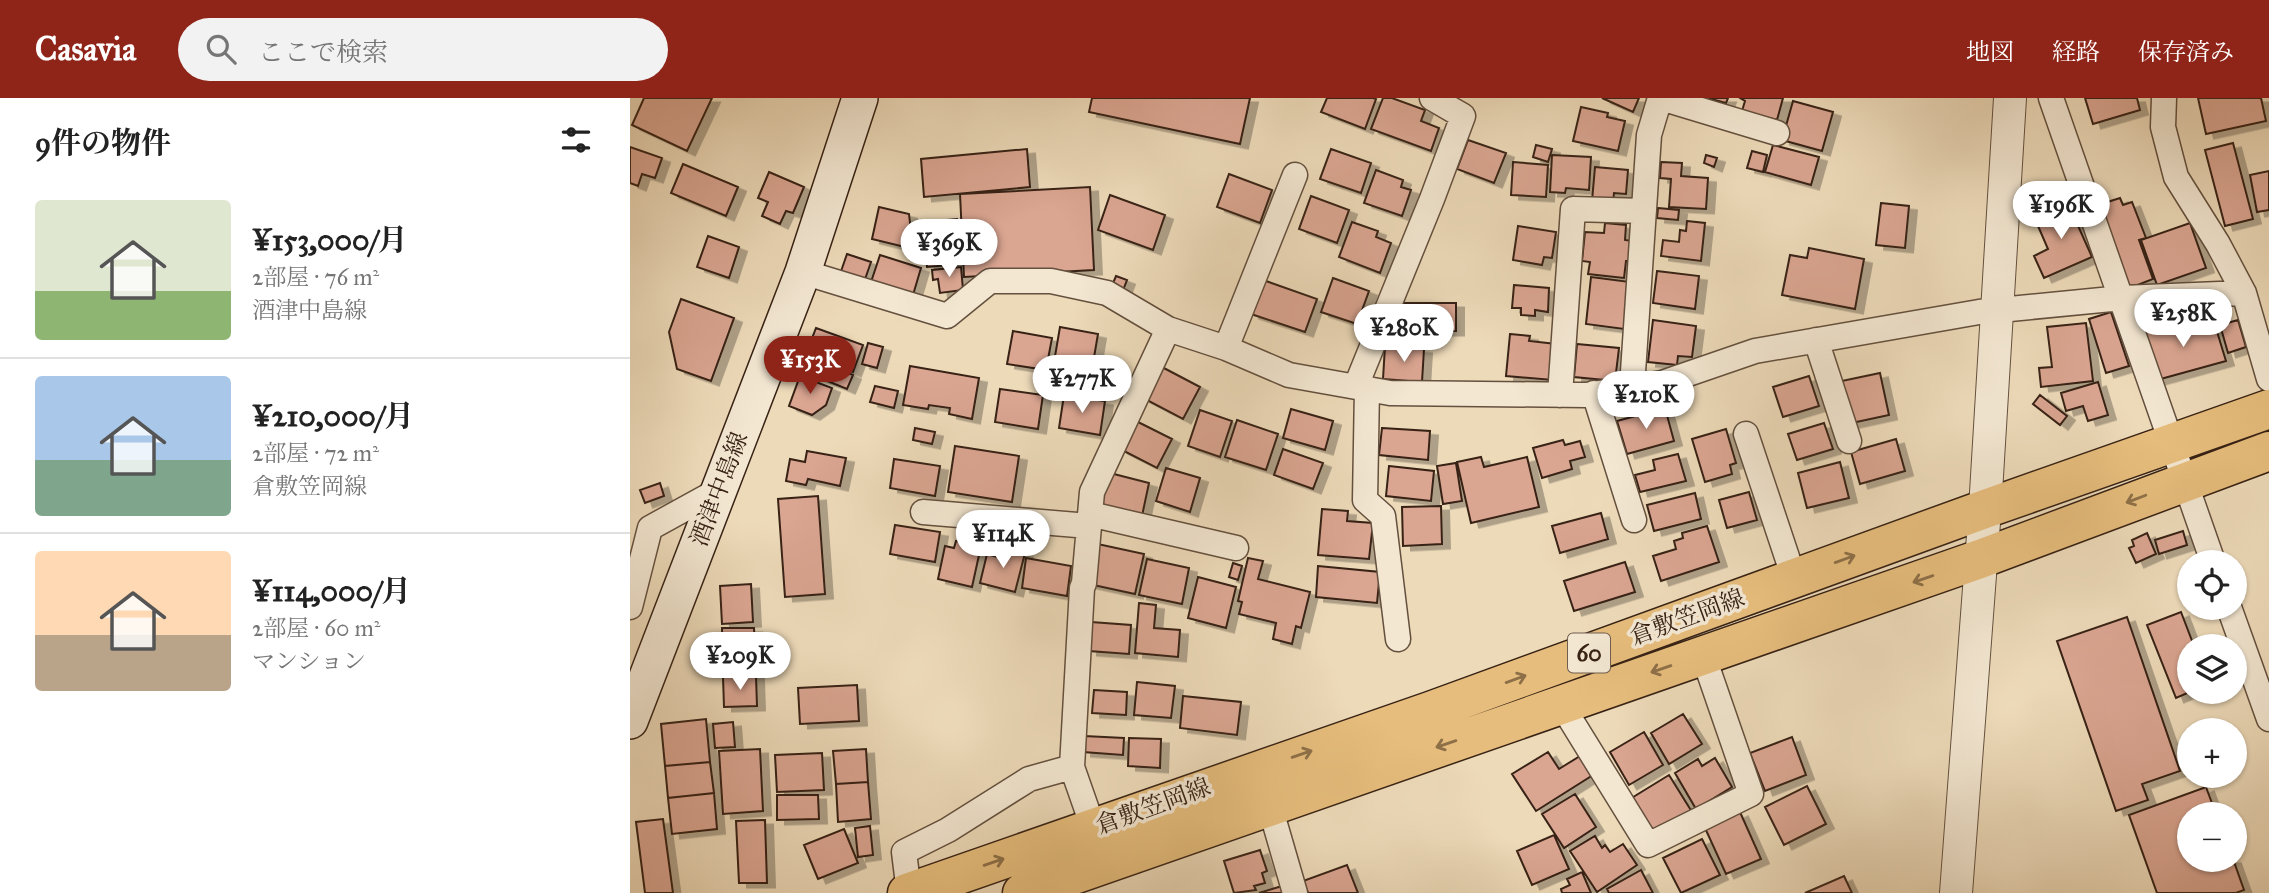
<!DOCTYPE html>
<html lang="ja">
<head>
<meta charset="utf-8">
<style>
  body { margin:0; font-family:"IM FELL Great Primer","Noto Serif JP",serif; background:#f2f2f2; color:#222; height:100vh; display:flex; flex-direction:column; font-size:26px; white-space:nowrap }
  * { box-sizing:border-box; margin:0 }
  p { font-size:23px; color:#767676 }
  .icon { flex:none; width:38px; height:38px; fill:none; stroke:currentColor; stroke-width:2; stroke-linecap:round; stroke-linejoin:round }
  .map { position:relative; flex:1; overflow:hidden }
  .side { display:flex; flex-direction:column; background:#fff; width:630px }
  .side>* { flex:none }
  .tools { position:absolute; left:1547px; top:452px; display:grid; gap:14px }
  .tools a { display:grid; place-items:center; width:70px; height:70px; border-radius:50%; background:#fff; box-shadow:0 2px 5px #0004; font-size:35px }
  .price { position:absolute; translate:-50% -60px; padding:0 16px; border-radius:24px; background:#fff; color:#222; font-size:23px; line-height:46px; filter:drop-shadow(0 2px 4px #0008) }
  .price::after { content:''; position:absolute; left:50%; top:42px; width:21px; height:16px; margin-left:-10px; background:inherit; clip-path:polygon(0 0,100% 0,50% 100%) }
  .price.active { background:#8f2418; color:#fff }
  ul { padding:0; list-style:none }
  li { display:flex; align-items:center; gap:21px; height:175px; padding:0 35px }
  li+li { border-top:2px solid #e0e0e0 }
  li span { display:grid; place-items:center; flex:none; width:196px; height:140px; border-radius:7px; color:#555 }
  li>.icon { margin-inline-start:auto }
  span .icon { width:84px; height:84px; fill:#fffc; stroke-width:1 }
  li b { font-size:30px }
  h2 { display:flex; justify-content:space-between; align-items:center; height:84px; padding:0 35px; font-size:30px }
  header { display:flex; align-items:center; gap:42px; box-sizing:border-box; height:98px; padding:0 35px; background:#8f2418; color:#fff }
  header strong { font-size:33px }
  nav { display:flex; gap:38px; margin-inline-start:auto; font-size:24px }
  .search { width:490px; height:63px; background:#f2f2f2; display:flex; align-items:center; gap:18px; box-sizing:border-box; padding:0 24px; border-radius:38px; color:#767676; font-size:26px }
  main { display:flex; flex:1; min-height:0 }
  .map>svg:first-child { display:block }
  .building { fill:#daa591; stroke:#372215; stroke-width:2; filter:url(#shadow) }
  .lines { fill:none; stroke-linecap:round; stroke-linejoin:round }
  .minor-casing { stroke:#64503e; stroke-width:27 }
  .tertiary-casing { stroke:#64503e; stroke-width:34 }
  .secondary-casing { stroke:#372215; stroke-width:38 }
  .primary-casing { stroke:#372215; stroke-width:41 }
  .minor { stroke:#f3e7d2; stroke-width:24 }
  .tertiary { stroke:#f3e7d2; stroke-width:32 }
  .secondary { stroke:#f3e7d2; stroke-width:35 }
  .primary { stroke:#e6bd7c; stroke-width:38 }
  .oneway { stroke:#8e7048 }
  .labels { text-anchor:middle; stroke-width:7; stroke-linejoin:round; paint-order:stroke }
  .shield { fill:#f3e7d2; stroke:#6f5d4e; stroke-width:2 }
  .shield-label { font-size:23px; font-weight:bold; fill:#372215 }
  .street-label { font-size:24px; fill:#372215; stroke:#f3e7d2 }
</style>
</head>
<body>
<header>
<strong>Casavia</strong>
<div class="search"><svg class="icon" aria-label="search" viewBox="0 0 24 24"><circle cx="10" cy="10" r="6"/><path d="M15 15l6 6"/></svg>ここで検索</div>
<nav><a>地図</a><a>経路</a><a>保存済み</a></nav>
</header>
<main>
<section class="side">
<h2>9件の物件<svg class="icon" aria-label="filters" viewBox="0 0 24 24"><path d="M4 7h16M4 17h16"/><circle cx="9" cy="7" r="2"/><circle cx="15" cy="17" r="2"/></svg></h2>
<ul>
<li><span style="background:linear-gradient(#dfe7d0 65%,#8fb573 0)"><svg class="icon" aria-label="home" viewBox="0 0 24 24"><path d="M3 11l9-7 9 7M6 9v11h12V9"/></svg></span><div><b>¥153,000/月</b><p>2部屋 · 76 m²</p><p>酒津中島線</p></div></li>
<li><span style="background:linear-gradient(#a9c7e8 60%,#7fa58c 0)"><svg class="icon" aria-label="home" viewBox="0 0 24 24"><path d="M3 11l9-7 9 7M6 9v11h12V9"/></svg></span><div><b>¥210,000/月</b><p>2部屋 · 72 m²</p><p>倉敷笠岡線</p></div></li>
<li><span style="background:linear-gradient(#ffd9b3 60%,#b9a48a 0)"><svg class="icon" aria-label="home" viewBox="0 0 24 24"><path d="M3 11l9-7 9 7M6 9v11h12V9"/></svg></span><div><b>¥114,000/月</b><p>2部屋 · 60 m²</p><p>マンション</p></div></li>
</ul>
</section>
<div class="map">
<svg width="1639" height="795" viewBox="0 0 1639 795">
  <defs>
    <filter id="shadow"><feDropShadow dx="8" dy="4.5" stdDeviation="0" flood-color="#0004"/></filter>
  </defs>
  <rect width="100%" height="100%" fill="#eddab9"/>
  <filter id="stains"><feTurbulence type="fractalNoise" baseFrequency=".00286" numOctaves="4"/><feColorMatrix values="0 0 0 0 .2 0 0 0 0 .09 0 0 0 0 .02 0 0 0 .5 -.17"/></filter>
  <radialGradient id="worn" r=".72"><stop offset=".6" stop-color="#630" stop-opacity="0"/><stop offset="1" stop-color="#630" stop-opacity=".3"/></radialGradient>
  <path class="building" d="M14,0H82L57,53L2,27Z
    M462,0H620L610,46L459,14Z
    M697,0H743L746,1L735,31L691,14Z
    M753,0H762L795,12L791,23L809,30L801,53L741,31Z
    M972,0H1009L1003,14Z
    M1077,0H1098L1096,5Z
    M1110,0H1153L1147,22L1112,13L1115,3Z
    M1455,0H1507L1510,12L1463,26Z
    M1568,0H1631L1636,23L1576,36Z
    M1163,3L1203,14L1192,53L1152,42Z
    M951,9L978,15L977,19L995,23L988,53L943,43Z
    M838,42L876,55L864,85L827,71Z
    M1603,45L1623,121L1595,128L1575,52Z
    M906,47L922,51L918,64L903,59Z
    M1143,47L1189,59L1181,87L1135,74Z
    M0,49L32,60L25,80L12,76L8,88L0,85Z
    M397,51L400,89L294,99L291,61Z
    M701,51L741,65L731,95L690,81Z
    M1122,53L1137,57L1133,74L1117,70Z
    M922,57L961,59L959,92L936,90L935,95L920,94Z
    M1076,57L1087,60L1084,69L1074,65Z
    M883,64L918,67L916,99L881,97Z
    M1031,64L1052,65L1051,78L1078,80L1076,111L1039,109L1041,81L1030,80Z
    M53,66L108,89L96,118L41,95Z
    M965,69L998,72L996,96L984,95L983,105L962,103Z
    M746,72L773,82L771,89L781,92L772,118L734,105Z
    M1639,73V112L1627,114L1620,77Z
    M139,74L174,89L163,115L156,113L150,126L132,118L138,104L128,100Z
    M599,76L642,92L630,125L587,109Z
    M460,89L464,172L334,179L330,96Z
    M480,97L535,117L523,152L468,132Z
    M681,98L719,112L707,145L669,131Z
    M1490,100L1493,107L1502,104L1516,140L1509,142L1523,181L1495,192L1465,108Z
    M1436,101L1462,159L1414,180L1404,158L1418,151L1405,121L1421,114L1419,109Z
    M1251,105L1279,108L1275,150L1246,147Z
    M249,109L279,116L283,151L242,141Z
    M1028,110L1049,112L1048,122L1027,120Z
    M327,121L331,166L297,169L295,141L308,139L307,123Z
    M1057,123L1075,125L1071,163L1031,158L1033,142L1049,144L1050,132L1056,133Z
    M722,124L748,133L746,139L761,145L750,175L709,159Z
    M975,125L996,127L995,142L1002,143L1000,163H996L994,180L958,176L960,164L952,163L955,134L974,135Z
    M1560,125L1576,170L1527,187L1511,142Z
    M888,128L926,134L922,160L914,159L912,167L883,162Z
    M78,138L109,149L99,180L67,169Z
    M1179,150L1234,161L1225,211L1152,197L1160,157L1177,160Z
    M217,156L241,164L233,187L209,179Z
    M250,157L291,170L283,197L241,184Z
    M331,169L333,192L310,195L308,181L303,182L302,172Z
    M1027,173L1069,178L1065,211L1023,205Z
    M486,178L497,182L492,195L481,190Z
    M961,179L1000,184L994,231L956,226Z
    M703,180L739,193L727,226L691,214Z
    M633,182L687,201L675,234L621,216Z
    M884,187L919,190L918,214L905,212V218L891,217V210H882Z
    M51,201L104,220L81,283L47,271L39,234Z
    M771,205H826V233L771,234Z
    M1481,214L1499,268L1476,275L1459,221Z
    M1023,222L1066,228L1062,259L1048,258L1047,267L1018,264Z
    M1608,222L1616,249L1598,255L1590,227Z
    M1545,224L1547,231L1563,227L1564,233L1585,227L1596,263L1527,282L1513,233Z
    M1456,225L1463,283L1411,289L1409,270L1422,269L1417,229Z
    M430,229L468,236L462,271L424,264Z
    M186,230L233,247L223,274L176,256Z
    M383,233L422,240L416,272L377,266Z
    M880,236L900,238L899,243L926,246L923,282L876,278Z
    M238,245L253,249L247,270L232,266Z
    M947,246L989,250L985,283L944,279Z
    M755,248L794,251L792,284L753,281Z
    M181,259L223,277L217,291L175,274Z
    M280,268L349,280L342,321L319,316L320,310L299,307L298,311L273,307Z
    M530,268L570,289L553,321L513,300Z
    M1250,275L1259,317L1217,326L1207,284Z
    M170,278L202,290L196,307L182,317L159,308Z
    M1179,278L1189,308L1153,319L1143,289Z
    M1468,284L1478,317L1458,323L1453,308L1436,313L1431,295Z
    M245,288L268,293L264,310L240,304Z
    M370,291L413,297L408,331L365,324Z
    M434,297L475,303L470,337L429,330Z
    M1410,297L1437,318L1430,327L1403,306Z
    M1035,310L1044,343L997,356L987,323Z
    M661,311L703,323L695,352L653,340Z
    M570,312L602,323L590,359L558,348Z
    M504,322L542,341L527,370L490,351Z
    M607,322L648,336L636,372L595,359Z
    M1194,325L1203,351L1167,362L1158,336Z
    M285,330L305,334L302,346L283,342Z
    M752,330L800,333L798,362L749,357Z
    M1096,331L1106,365L1100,367L1102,376L1075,384L1062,341Z
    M1266,341L1275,373L1230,386L1221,354Z
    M933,342L935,347L950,343L955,359L940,363L942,371L912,380L903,350Z
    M325,348L389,358L382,404L318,394Z
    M653,351L693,365L683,391L644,377Z
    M177,353L216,360L210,388L178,381L176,387L156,383L160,361L175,364Z
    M1048,356L1056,383L1010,394L1005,377L1025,372L1023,362Z
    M851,359L854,369L897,359L909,409L841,425L827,364Z
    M264,361L310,368L305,398L260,390Z
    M1210,364L1219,400L1177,410L1168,375Z
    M826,365L832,403L813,406L807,368Z
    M759,368L804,373L801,403L756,398Z
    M536,370L570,380L560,414L526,403Z
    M476,374L519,385L512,418L468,407Z
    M30,385L34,398L15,405L10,392Z
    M1119,394L1127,422L1097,430L1089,402Z
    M1065,395L1071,421L1024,433L1017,407Z
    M188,398L195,496L155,499L148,401Z
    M811,408L812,446L773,448L772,409Z
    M692,411L718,413L717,423L743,425L739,461L688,457Z
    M971,415L978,441L930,455L922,428Z
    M265,427L310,434L305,464L260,456Z
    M1077,428L1089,464L1031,483L1023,458L1046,451L1044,443L1053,440L1052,435Z
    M1553,433L1557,447L1529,456L1525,442Z
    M1517,435L1526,456L1506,465L1499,450L1504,448L1502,442Z
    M326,443L351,448L342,489L308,481L315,448L324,450Z
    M463,445L514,456L505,496L454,485Z
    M373,449L395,455L385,494L350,485L357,456L371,460Z
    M396,460L441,468L437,498L392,490Z
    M618,460L633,463L628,481L680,494L671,530L666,528L662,546L643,541L646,525L609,516L612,504L608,503Z
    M517,461L559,470L552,506L509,497Z
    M995,464L1005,494L944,513L934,483Z
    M603,465L612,468L608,482L599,479Z
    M688,468L750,474L747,505L686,499Z
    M568,479L606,489L596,530L558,520Z
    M121,486L123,524L92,526L90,488Z
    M509,505L526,507L524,530L550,532L548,559L505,555Z
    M1551,514L1564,548H1559V593H1562L1546,600L1517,527Z
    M1497,519L1550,673L1512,686L1518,702L1486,713L1427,543Z
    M461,524L501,527L499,556L459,553Z
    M92,530H124L126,578L93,579Z
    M126,578L127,608L94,609L93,579Z
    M507,584L545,588L541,620L504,617Z
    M227,587L229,623L170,626L168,590Z
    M464,592L497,594L496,617L462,615Z
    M553,598L611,604L607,637L550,630Z
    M1053,616L1072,646L1039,666L1021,635Z
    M76,621L80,664L35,668L31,626Z
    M103,624L105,649L85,650L83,626Z
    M1014,634L1033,667L999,687L980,654Z
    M454,638L494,640L493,657L453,654Z
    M1162,639L1176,677L1135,693L1120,655Z
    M499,640L531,641L530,670L498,668Z
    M130,651L133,713L93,716L89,653Z
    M236,651L238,684L206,686L203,653Z
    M918,654L929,671L950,658L963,677L906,713L882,676Z
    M192,655L194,692L147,694L145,657Z
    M1085,660L1102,689L1066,711L1045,675L1068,661L1072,668Z
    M80,664L84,695L38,700L35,668Z
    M1039,677L1062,714L1023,738L1000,701Z
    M238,684L241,721L208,724L206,686Z
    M1177,688L1196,726L1154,747L1135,709Z
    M1576,689L1586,716H1559V761H1603L1614,792L1606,795H1527L1499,717Z
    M84,695L87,731L42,736L38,700Z
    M945,696L966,729L934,750L912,716Z
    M147,697H188L189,721L147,722Z
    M1110,714L1131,761L1096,776L1075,730Z
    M33,721L43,795H15L6,724Z
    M135,722L137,785H109L106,723Z
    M240,728L243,757L228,759L225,730Z
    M214,731L228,765L188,781L174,747Z
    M924,737L939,771L902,787L887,753Z
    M965,738L972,750L975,747L980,754L993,746L1007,767L967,794L940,753Z
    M1072,741L1090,777L1051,795L1033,760Z
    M630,752L637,773L632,775L635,785L624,788L626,792L604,795L594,763Z
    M717,767L728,795H678L673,783Z
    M1011,772L1023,795H979L977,791Z
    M952,774L961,795H932L931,791L940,787L937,781Z
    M1214,778L1222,795H1175Z
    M652,788L654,795H629Z"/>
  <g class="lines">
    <defs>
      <path id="minor" d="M1031,0L1147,35
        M1421,0L1583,464
        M1534,0L1533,29L1546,79L1588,146L1614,195L1639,281
        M173,174L317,218L360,183H421L477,195L538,231L596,250L659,277L760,295L956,297L1032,285L1125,253L1349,214L1492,200L1614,195
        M1186,242L1219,343
        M596,250L665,77
        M726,288L802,101L833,18L802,0
        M1002,289L1019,37L1030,0
        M737,290L735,402L753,418L768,541
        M964,295L1004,422
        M930,297L943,111L1014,113
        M1116,336L1164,480
        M293,414L459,428
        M460,416L606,450
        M0,509L20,430L89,392
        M1599,509L1639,621
        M931,606L1018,747L1121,696L1073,557
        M636,695L665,795
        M463,729L442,669L452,490L454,485L462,394L538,231
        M279,794L274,754L318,732L399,681L442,669"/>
      <path id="tertiary" d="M1326,795L1355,411L1380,0"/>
      <path id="secondary" d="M0,623L173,174L230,0"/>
      <path id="primary" d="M277,795L800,613L1355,411L1639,311
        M392,795L1350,461L1639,353"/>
    </defs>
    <use href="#minor" class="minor-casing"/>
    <use href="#tertiary" class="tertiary-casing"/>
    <use href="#secondary" class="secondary-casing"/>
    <use href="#primary" class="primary-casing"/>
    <use href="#minor" class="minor"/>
    <use href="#tertiary" class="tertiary"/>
    <use href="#secondary" class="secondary"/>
    <use href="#primary" class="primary"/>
  </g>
  <defs><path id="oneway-shaft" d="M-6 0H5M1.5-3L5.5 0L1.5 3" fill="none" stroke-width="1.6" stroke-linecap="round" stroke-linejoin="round" transform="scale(1.75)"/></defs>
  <g class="oneway">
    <use href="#oneway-shaft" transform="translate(1506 401) rotate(159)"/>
    <use href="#oneway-shaft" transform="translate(1215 461) rotate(-20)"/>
    <use href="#oneway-shaft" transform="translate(1293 481) rotate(161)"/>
    <use href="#oneway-shaft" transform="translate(1031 571) rotate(161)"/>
    <use href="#oneway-shaft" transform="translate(886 581) rotate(-20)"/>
    <use href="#oneway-shaft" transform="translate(816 646) rotate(161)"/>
    <use href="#oneway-shaft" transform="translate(672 656) rotate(-19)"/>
    <use href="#oneway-shaft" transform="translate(364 764) rotate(-19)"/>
  </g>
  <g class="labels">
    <rect class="shield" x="938" y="535.5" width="42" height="39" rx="5"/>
    <g class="shield-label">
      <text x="959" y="563">60</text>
    </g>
    <g class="street-label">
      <text transform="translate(89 391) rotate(-69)" y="8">酒津中島線</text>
      <text transform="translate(1057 519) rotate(-20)" y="8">倉敷笠岡線</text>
      <text transform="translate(523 708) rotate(-20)" y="8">倉敷笠岡線</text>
    </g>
  </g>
  <rect width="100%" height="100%" filter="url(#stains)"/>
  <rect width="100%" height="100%" fill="url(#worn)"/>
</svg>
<div class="tools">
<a><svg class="icon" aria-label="locate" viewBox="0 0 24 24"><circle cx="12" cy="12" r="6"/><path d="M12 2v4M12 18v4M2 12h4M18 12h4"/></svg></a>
<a><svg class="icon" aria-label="layers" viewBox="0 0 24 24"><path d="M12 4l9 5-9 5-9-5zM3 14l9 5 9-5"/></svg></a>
<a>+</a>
<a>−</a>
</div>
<b class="price" style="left:1431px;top:143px">¥196K</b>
<b class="price" style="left:319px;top:181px">¥369K</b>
<b class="price" style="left:1553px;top:251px">¥258K</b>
<b class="price" style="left:774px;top:266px">¥280K</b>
<b class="price active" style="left:180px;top:298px">¥153K</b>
<b class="price" style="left:452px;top:317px">¥277K</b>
<b class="price" style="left:1016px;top:333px">¥210K</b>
<b class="price" style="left:373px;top:472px">¥114K</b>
<b class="price" style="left:110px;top:594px">¥209K</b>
</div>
</main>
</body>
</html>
